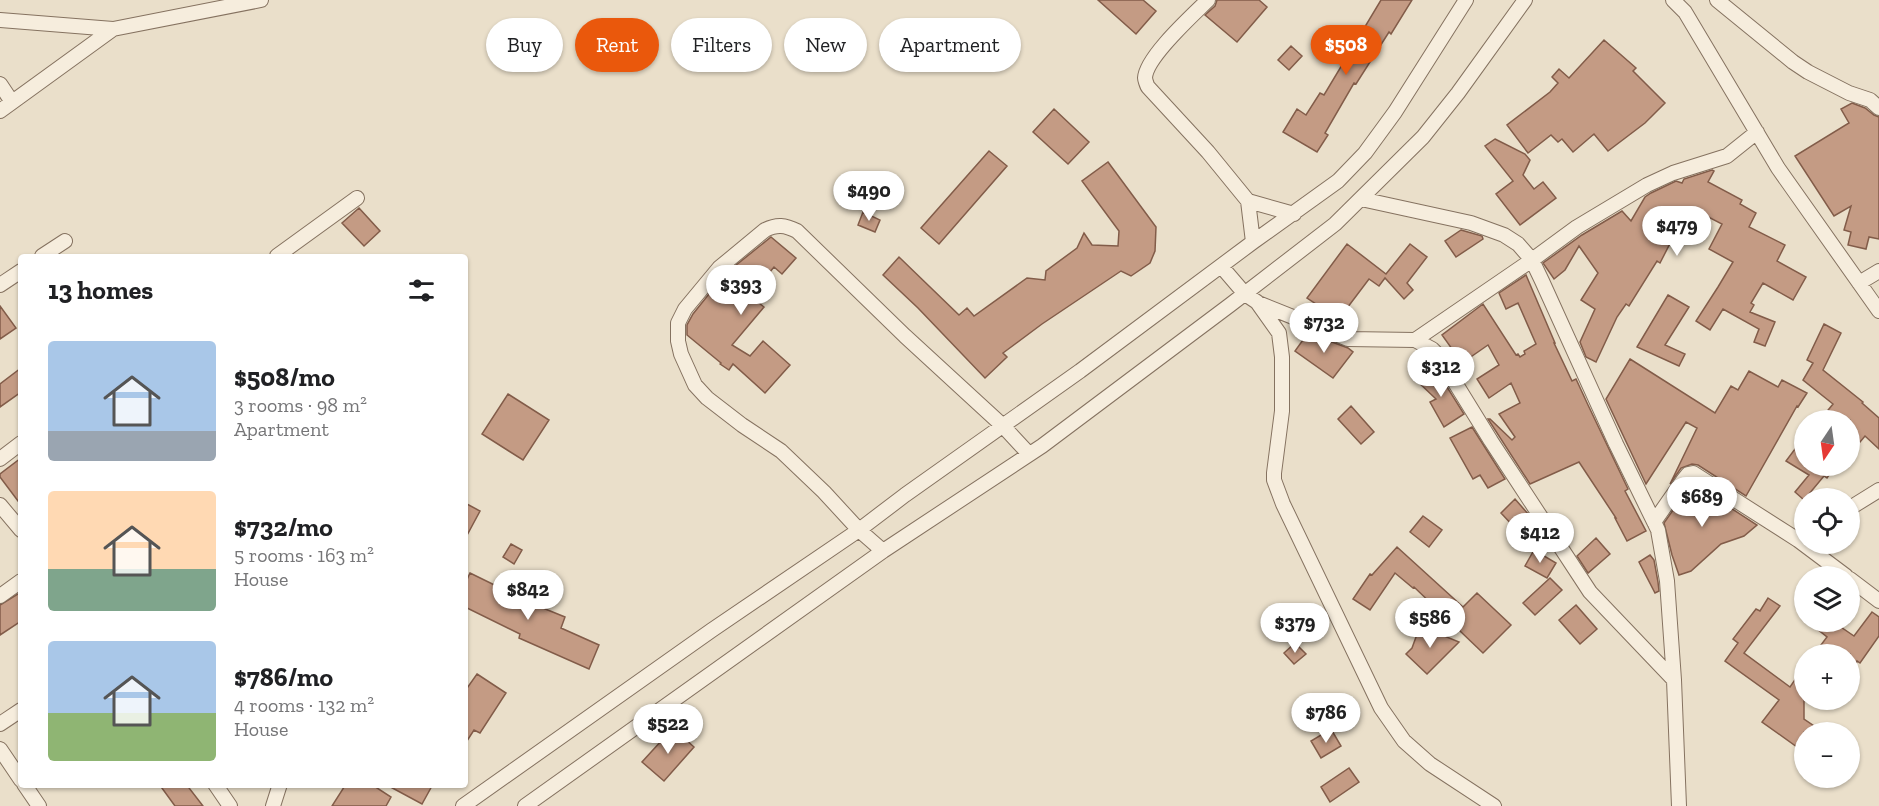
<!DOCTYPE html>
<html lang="en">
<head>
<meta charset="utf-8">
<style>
  body { margin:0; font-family:"Zilla Slab",serif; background:#f6f6f6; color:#202124; height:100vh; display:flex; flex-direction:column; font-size:22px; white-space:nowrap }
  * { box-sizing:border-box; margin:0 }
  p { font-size:20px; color:#757577 }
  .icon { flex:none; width:33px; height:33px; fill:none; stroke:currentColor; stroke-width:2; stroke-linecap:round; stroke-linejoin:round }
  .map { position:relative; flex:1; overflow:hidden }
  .panel { position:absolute; left:18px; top:254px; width:450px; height:534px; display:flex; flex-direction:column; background:#fff; border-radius:6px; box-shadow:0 2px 4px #0004 }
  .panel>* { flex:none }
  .hud { position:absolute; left:486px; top:18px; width:570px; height:54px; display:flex; gap:12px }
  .needle { width:39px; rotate:193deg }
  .controls { position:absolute; left:1794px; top:410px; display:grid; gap:12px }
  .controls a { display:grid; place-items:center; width:66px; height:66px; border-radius:50%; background:#fff; box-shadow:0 2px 4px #0004; font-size:30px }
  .price { position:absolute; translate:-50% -51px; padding:0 14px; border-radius:21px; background:#fff; color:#222; font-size:20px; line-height:39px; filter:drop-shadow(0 2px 3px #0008) }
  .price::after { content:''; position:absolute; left:50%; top:36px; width:18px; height:14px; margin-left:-9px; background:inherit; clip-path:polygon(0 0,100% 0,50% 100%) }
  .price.selected { background:#ea580c; color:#fff }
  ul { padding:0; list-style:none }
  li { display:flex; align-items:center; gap:18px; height:150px; padding:0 30px }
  li span { display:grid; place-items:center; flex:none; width:168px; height:120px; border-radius:6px; color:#555 }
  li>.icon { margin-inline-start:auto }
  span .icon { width:72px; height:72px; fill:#fffc; stroke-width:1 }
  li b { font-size:26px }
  h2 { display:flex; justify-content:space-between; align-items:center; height:72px; padding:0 30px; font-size:26px }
  .pill { padding:0 21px; border-radius:27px; background:#fff; box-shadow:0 2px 4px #0004; font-size:21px; line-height:54px }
  .pill.selected { background:#ea580c; color:#fff }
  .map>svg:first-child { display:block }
  .building { fill:#c49b84; stroke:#825c49; stroke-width:1.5 }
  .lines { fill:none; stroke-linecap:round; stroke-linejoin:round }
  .minor-casing { stroke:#857260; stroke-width:16 }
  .minor { stroke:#f6eddd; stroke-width:14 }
</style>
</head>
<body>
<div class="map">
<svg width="1879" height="806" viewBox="0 0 1879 806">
  <rect width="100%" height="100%" fill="#eadfca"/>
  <path class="building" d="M1098,0H1143L1156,11L1136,34Z
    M1217,0H1259L1267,7L1237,42L1205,15L1215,6Z
    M1381,0H1412L1391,34L1389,32L1356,84L1354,83L1325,133L1328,135L1317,152L1283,132L1297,109L1306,115L1320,93L1324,95Z
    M1604,40L1636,68L1633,71L1665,103L1645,123L1608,151L1594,134L1573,152L1562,139L1558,142L1551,135L1528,153L1507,125L1550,92L1558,83L1552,77L1559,69L1569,78Z
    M1291,46L1302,56L1289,70L1278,60Z
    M1852,103L1865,108L1874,115L1879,117V239L1869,237L1866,249L1848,245L1851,232L1844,230L1851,206L1834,216L1795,156L1849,123L1841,109Z
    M1054,109L1089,142L1068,164L1033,132Z
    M1495,139L1525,154L1530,160L1523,175L1534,189L1543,182L1556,198L1520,225L1496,194L1513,181L1485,146Z
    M989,151L1007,166L939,244L921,228Z
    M1108,162L1156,227L1155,251L1150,263L1131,276L1121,271L1042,324L1003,353L1007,357L985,378L918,308L883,275L899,257L959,315L967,308L974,316L1027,278L1045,280L1046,271L1077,248L1084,233L1092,245L1118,246L1119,231L1082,181Z
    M1712,170L1714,171L1708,182L1742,200L1740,204L1756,213L1749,227L1785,245L1777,261L1806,277L1793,300L1763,283L1751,303L1754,305L1750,312L1775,322L1765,346L1754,342L1759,329L1723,309L1710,330L1696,321L1718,287L1733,262L1709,249L1722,224L1695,210L1682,231L1678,228L1660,263L1657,261L1629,306L1626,304L1617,317L1596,362L1586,357L1580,342L1595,309L1581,300L1598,273L1579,246L1565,270L1554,279L1543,263L1582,235L1622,211L1631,221L1645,197L1651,193L1676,181L1682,183L1684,179Z
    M359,208L380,231L364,246L342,223Z
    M863,212L880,220L875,232L858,225Z
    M1461,230L1482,236L1483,239L1456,257L1445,241Z
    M771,237L796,258L782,274L774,267L750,296L764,307L732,345L750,356L763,341L790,365L765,393L733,364L729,370L720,364L721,363L687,335V325L693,314L725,274Z
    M1347,244L1386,274L1410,244L1427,257L1407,283L1413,290L1404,299L1385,278L1379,286L1369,279L1335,324L1319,318L1325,310L1307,298Z
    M1526,275L1555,343H1554L1572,381L1576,379L1588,405L1628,489L1625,491L1646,531L1627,541L1615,518H1616L1579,462L1530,484L1488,419H1490L1512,440L1515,437L1499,414L1520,403L1511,383L1489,398L1477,379L1499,365L1488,345L1462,363L1442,335L1483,304L1516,355L1518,354L1520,357L1525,354L1524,351L1536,344L1518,303L1506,309L1499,293Z
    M1668,295L1689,307L1665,345L1685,354L1679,366L1637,347Z
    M0,306L16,328L0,339Z
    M1824,324L1841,333L1823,370L1863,402L1862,403L1879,418V449L1865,436L1850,454V420H1820L1833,404L1803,380L1813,363L1807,360Z
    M1308,333L1348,348L1353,352L1333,378L1295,351Z
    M1630,359L1715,413L1731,386L1738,390L1749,371L1778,387L1782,380L1807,393L1798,407L1797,406L1746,496L1698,465L1692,464L1681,468L1670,484L1697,428L1686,422L1646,484L1606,399Z
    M21,368V392L0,407V384Z
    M1425,371L1432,377L1437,371L1464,414L1444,427L1430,402L1436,399L1416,380Z
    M508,394L549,420L523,460L482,434Z
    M1351,406L1374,432L1361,444L1338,419Z
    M1472,427L1505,479L1488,488L1480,475L1473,479L1450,438Z
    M1804,437V465H1836L1827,478L1824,476L1804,500L1795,492L1809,475L1786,461Z
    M21,458V505L0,477V474Z
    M1692,483L1757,525L1744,536L1721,544L1691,571L1679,575L1672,555L1664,523Z
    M1515,499L1529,515L1515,528L1501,513Z
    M465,503L480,511L465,539Z
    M1423,516L1442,530L1429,547L1410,532Z
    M1596,538L1610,554L1588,573L1577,556Z
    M511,544L522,550L514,564L503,557Z
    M1397,547L1463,607L1477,593L1511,625L1483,653L1414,587L1413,588L1395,573L1370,610L1353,599L1370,574L1372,575Z
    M1534,550L1556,563L1547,578L1525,566Z
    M1650,555L1654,560L1658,582L1659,591L1655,593L1639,562Z
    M470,573L533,604L565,617L561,628L599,645L589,669L519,638L520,634L465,607V584Z
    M1550,578L1562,590L1535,615L1523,603Z
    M21,592V621L0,635V605Z
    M1768,598L1780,606L1744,653L1790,687L1804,667V719L1823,732H1804V752L1762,722L1779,700L1725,661L1738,643L1733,639L1756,609L1760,611Z
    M1576,605L1597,629L1580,644L1559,620Z
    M1872,612L1879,617V636L1860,663L1857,661L1850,679V654H1829L1818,649L1827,637L1807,621H1832L1854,636Z
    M1420,626L1459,642L1427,674L1406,654L1412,648Z
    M1295,643L1306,654L1294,664L1284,653Z
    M477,674L506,693L480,733L474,730L465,744V691Z
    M673,728L694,747L664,781L642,762Z
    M1331,729L1341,746L1321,758L1311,741Z
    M1349,768L1359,782L1330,802L1321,787Z
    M159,784H186L203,806H175Z
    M346,784H371L391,797L386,806H332Z
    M385,784H433L422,804Z"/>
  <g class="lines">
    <defs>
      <path id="minor" d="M1208,0C1193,15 1146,57 1145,78C1145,79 1147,86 1148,87L1208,152L1248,201L1253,242
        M1673,0L1685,12L1778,168L1879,311
        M1717,0L1793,62L1808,72L1849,93L1870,100L1879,108
        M0,20L113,29
        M0,84L12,102
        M0,111L113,29L261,0
        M1361,199L1471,223L1504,235L1518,244L1532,260L1542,281L1616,444L1658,530L1667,581L1674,680L1679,806
        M1248,201L1294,214
        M42,256L65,241
        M277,256L357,198
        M1221,266L1245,294L1257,302L1279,333L1282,357V411L1274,473V480L1283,504L1381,708L1404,741L1430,764L1494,806
        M1859,283L1879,271
        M0,285L21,271
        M1258,303L1348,339L1415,340L1432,349L1438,355L1491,441L1590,592L1674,680
        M1415,340L1532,260L1577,227L1647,185L1673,173L1727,156L1757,132
        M0,459L21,443
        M0,505L21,530
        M1850,508L1879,490
        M1654,522L1684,479L1688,474L1693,473L1798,540L1846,576
        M883,551L859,530L824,492L781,451L742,425L707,398L695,385L681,354L678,341V323L685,309L719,268L765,230C777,224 785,225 797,231L905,336L1003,426L1029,454
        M1850,579L1879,601
        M0,596L21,581
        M0,724L21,710
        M0,749L21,780
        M24,784L39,806
        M215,784L230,806
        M273,806L280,784
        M463,806L712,630L859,530L905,495L1080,371L1253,242L1338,181L1365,153L1395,112L1466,0
        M525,806L883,551L1042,446L1230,305L1335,224L1423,137L1458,93L1525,0"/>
    </defs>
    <use href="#minor" class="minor-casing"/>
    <use href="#minor" class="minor"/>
  </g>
</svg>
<div class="controls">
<a><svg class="needle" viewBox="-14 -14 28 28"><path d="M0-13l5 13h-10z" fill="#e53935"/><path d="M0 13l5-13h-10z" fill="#757577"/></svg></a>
<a><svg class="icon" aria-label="locate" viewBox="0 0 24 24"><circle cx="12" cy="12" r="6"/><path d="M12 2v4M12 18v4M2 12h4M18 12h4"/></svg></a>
<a><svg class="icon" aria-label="layers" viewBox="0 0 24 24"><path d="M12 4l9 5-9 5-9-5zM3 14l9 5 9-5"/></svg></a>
<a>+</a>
<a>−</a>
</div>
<b class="price selected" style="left:1346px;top:76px">$508</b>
<b class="price" style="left:869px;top:222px">$490</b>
<b class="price" style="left:1677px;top:257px">$479</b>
<b class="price" style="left:741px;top:316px">$393</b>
<b class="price" style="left:1324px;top:354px">$732</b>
<b class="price" style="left:1441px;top:398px">$312</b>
<b class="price" style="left:1702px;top:528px">$689</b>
<b class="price" style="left:1540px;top:564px">$412</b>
<b class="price" style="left:528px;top:621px">$842</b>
<b class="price" style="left:1430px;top:649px">$586</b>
<b class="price" style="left:1295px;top:654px">$379</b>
<b class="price" style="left:1326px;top:744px">$786</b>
<b class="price" style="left:668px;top:755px">$522</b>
<div class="hud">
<a class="pill">Buy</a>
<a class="pill selected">Rent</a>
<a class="pill">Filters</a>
<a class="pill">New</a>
<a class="pill">Apartment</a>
</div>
<section class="panel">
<h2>13 homes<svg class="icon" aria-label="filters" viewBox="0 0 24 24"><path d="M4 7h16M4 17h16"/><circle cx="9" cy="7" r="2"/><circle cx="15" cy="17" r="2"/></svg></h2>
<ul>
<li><span style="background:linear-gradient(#a9c7e8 75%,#9aa5b1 0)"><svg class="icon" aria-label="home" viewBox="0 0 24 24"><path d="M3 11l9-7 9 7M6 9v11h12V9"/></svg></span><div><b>$508/mo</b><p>3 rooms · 98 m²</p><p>Apartment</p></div></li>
<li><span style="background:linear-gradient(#ffd9b3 65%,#7fa58c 0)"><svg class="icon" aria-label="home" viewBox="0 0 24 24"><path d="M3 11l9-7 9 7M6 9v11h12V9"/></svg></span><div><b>$732/mo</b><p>5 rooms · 163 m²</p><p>House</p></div></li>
<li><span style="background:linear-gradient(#a9c7e8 60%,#8fb573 0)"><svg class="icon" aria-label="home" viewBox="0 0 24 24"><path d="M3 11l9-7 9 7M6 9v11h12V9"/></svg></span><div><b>$786/mo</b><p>4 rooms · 132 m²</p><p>House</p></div></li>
</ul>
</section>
</div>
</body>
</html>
